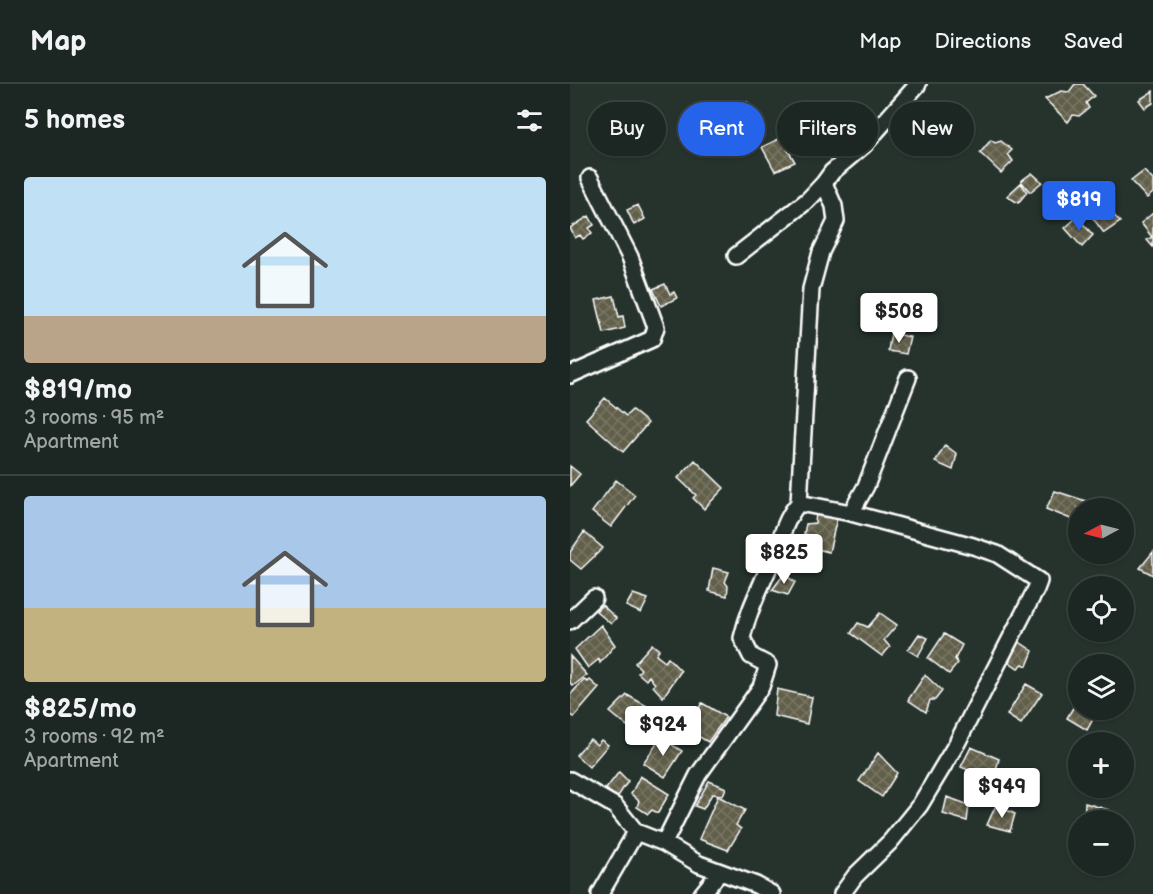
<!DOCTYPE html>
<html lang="en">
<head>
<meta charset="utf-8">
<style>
  body { margin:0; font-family:"Balsamiq Sans",sans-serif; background:#252e2a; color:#f1f3f6; height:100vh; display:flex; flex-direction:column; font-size:22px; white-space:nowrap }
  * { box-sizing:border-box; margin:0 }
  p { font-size:20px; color:#a0a5a5 }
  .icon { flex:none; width:33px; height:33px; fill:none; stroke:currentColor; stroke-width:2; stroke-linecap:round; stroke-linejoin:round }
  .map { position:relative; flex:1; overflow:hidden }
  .details { display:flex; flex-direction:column; background:#1c2622; width:570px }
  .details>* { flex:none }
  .top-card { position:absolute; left:18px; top:18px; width:474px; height:54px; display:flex; gap:12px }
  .needle { width:39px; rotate:263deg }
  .tools { position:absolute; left:498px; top:414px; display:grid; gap:12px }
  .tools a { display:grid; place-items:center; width:66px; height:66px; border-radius:50%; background:#1c2622; box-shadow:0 2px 4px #0004,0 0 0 2px #3a4340; font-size:30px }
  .price { position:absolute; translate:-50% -51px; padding:0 14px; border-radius:6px; background:#fff; color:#222; font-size:20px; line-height:39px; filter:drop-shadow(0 2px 3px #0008) }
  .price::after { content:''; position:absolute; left:50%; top:36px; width:18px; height:14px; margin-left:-9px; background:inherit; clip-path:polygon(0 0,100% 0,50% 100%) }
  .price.active { background:#2563eb; color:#fff }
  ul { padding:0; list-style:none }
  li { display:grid; align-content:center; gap:12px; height:318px; padding:0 24px }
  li+li { border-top:2px solid #3a4340 }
  li span { display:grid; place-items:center; height:186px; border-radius:6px; color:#555 }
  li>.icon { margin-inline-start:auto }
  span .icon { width:108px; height:108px; fill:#fffc; stroke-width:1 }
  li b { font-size:26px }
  h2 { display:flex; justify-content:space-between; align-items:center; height:72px; padding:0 24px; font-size:26px }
  .chip { padding:0 21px; border-radius:27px; background:#1c2622; box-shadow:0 2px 4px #0004,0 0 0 2px #3a4340; font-size:21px; line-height:54px }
  .chip.active { background:#2563eb; color:#fff }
  header { display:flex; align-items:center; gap:36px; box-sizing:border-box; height:84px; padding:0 30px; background:#1c2622; border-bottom:2px solid #3a4340 }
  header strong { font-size:28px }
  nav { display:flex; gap:33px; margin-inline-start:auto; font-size:21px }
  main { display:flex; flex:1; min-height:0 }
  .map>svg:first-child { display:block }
  .building { fill:url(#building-cross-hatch); stroke:#fff; stroke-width:1.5 }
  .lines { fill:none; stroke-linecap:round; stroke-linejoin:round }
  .minor-casing { stroke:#fff; stroke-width:20 }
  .minor { stroke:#26332d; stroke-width:15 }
</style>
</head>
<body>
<header>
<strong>Map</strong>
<nav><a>Map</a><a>Directions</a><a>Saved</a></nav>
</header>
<main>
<section class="details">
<h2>5 homes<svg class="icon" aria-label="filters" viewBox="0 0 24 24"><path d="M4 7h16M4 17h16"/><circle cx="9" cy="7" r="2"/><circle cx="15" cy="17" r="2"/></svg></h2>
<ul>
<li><span style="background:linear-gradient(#bfe0f5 75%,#b9a48a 0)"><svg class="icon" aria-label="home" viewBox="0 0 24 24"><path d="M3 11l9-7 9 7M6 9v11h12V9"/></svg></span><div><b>$819/mo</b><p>3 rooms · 95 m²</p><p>Apartment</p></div></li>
<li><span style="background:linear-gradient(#a9c7e8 60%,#c2b280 0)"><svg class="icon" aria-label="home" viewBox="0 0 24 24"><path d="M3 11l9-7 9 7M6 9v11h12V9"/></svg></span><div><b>$825/mo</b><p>3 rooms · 92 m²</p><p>Apartment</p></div></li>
</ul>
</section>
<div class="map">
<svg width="583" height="810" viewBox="0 0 583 810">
  <defs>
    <pattern id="building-cross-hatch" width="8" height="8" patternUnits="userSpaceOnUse" patternTransform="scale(1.5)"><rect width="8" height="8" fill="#615e4a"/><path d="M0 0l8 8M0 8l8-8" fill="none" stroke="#797665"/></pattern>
  </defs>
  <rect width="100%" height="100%" fill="#26332d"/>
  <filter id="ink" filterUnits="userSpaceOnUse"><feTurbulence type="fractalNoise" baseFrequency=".0167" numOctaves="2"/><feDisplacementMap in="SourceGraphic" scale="12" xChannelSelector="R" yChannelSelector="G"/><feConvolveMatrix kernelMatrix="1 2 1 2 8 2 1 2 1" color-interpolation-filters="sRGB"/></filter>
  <g filter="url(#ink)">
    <path class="building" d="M505,0H513L524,12L516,19L519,24L509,32L503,31L498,38L475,15L491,7L499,8Z
      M583,7V19L575,24L569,16Z
      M177,18L193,36L180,50L161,29Z
      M211,54L225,78L205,87L192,63Z
      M421,56L425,59L431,57L442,66L438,70L443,77L431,89L410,69Z
      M574,87L583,96V109L577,114L561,97Z
      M462,89L472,98L460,108L451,97Z
      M451,99L457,108L448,119L437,112Z
      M537,115L544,123L541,128L550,138L534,149L519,129Z
      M68,121L75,135L64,141L57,126Z
      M583,129V163L577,156L582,153L571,139Z
      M19,132L24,141L19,144L22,149L13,155L10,151L5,154L0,144Z
      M507,133L523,151L512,163L495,144Z
      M95,200L100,210L104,208L107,214L91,222L83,205Z
      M44,212L49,233L53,232L55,244L34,249L26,216Z
      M321,249L340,253L336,270L318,267Z
      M35,314L56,332L62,326L78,339L53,368L16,335Z
      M375,361L387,370L383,386L365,378Z
      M125,376L154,404L134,425L123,414L126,411L108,394Z
      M0,382L10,390L0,402Z
      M46,396L65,411L41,443L22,428Z
      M485,407L516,417L515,424H508V438L476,425Z
      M246,429L267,434L259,468L239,463L241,452L234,450L236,440L245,439Z
      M14,448L33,464L11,485L0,476V468Z
      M583,468V491L570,484Z
      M143,484L159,488L155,498L158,502L157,512L139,507Z
      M214,490L225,498L218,511L202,506Z
      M63,510L78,515L71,529L56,522Z
      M32,521L46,534L41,540L26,527Z
      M310,529L327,541L314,556L320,563L312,572L281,549L288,539L298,543Z
      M31,541L45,561L30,579L29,575L18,584L5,565Z
      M349,550L358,554L348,572L338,566Z
      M374,550L392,561L385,575L388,579L379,590L358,574Z
      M445,555L463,567L457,582L453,580L448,584L432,573Z
      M82,560L89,566L86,571L95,578L98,574L111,587L93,613L83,602L85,600L79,592L76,596L68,589L71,585L65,579Z
      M0,572L17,591L3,602L0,599Z
      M355,591L372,607L365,616H360L356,628L338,616Z
      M14,596L18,598L20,596L29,604L4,633L0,630V611Z
      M456,600L472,609L451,640L437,631Z
      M207,605L242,613L237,640L204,632Z
      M57,611L77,622L73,633L67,630L57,642L40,628Z
      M508,615V626H528L517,646L497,634Z
      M132,619L156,633L138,658L116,645Z
      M91,654L112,667L95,693L73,679Z
      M20,655L27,661L31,656L38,661L19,683L6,671Z
      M401,663L429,675L423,697L391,683Z
      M308,669L327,689L312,713L289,697Z
      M49,688L58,697L47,714L36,705Z
      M70,692L99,710L88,729L82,726L78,730L67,723L69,717L61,710Z
      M139,697L156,704L153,711L142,710L133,725L125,722Z
      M148,712L175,726L166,741L171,745L158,766L129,755Z
      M377,713L399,721L397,737L373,730Z
      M515,719L539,726L540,736H514Z
      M426,721L445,730L440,747L417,741Z"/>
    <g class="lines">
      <defs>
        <path id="minor" d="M166,172L238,116L254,99
          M0,291L82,255L86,243L60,173L20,94
          M229,419L241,205L251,168L266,137L264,122L254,99L262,88L294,61L348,0
          M281,429L296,402L338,294
          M0,537L24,514
          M0,696L45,722L66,748L94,759L129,780L186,801L202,810
          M94,759L128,691L191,603L198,581L181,572L172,554C180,520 193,500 205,468C213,450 216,433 229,419L281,429L403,462L427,470L469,497L466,505L387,659L350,721L320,758L285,792L272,810
          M30,810L66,748
          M132,810L150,788"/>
      </defs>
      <use href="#minor" class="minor-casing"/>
      <use href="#minor" class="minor"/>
    </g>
  </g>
</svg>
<div class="tools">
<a><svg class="needle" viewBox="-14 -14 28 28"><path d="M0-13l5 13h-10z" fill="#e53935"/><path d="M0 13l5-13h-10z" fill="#a0a5a5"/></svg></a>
<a><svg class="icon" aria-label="locate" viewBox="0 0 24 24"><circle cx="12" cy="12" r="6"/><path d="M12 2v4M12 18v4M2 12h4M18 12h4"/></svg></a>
<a><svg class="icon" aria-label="layers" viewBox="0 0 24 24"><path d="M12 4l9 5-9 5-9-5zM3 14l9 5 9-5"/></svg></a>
<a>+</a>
<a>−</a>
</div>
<b class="price active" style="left:509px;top:148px">$819</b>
<b class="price" style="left:329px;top:260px">$508</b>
<b class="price" style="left:214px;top:501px">$825</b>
<b class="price" style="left:93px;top:673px">$924</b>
<b class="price" style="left:432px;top:735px">$949</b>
<div class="top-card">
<a class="chip">Buy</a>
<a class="chip active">Rent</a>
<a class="chip">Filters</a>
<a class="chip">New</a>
</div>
</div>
</main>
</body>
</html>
